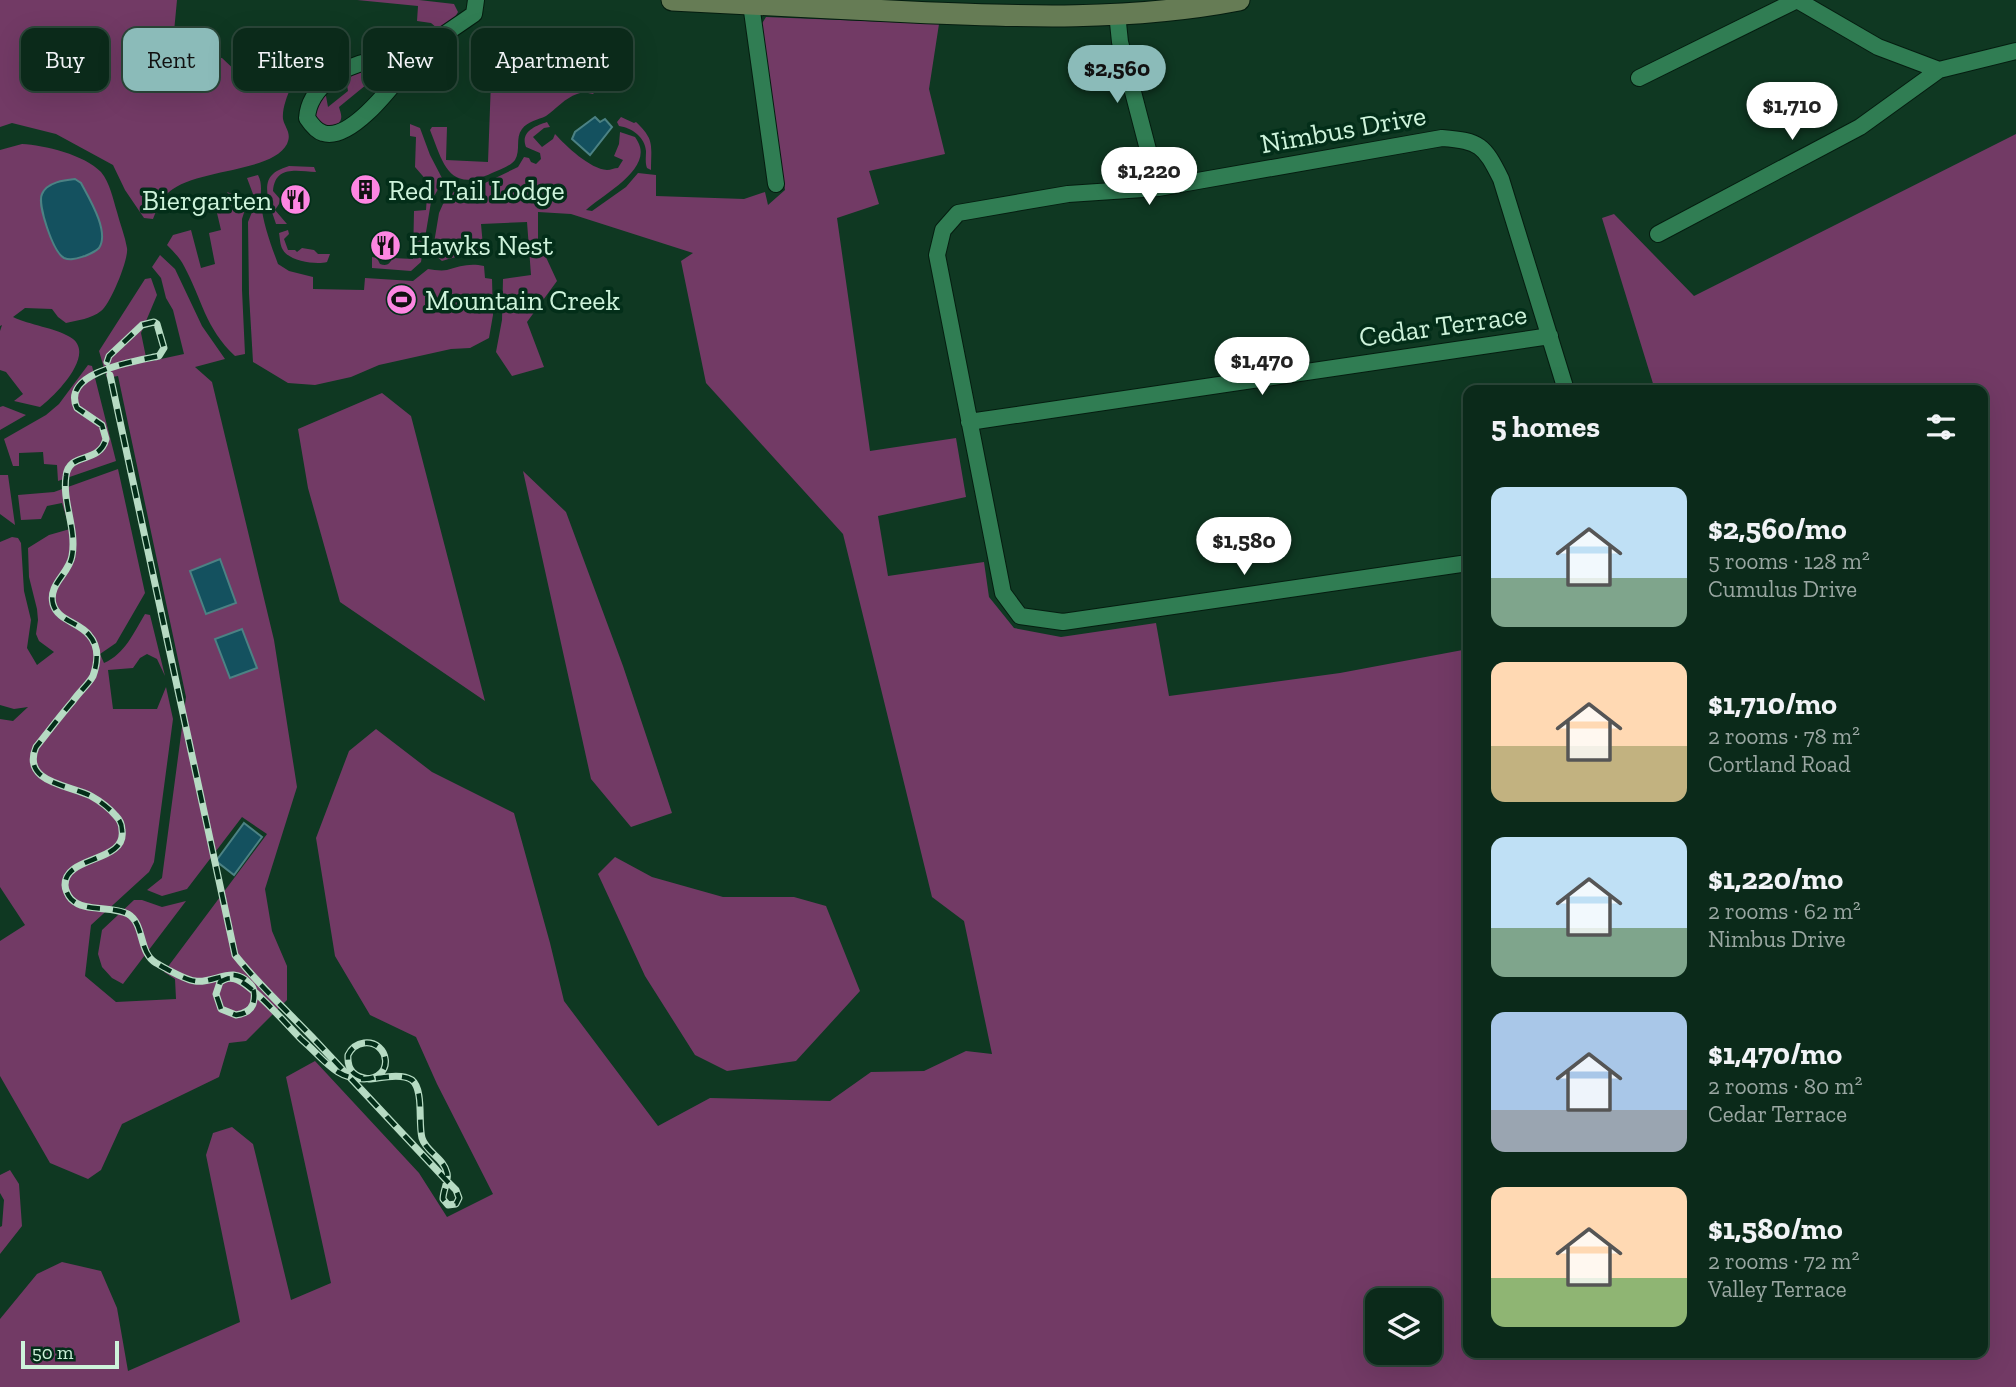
<!DOCTYPE html>
<html lang="en">
<head>
<meta charset="utf-8">
<style>
  body { margin:0; font-family:"Zilla Slab",serif; background:#143223; color:#f1f3f6; height:100vh; display:flex; flex-direction:column; font-size:26px; white-space:nowrap }
  * { box-sizing:border-box; margin:0 }
  p { font-size:23px; color:#9aa7a2 }
  .icon { flex:none; width:38px; height:38px; fill:none; stroke:currentColor; stroke-width:2; stroke-linecap:round; stroke-linejoin:round }
  .map { position:relative; flex:1; overflow:hidden }
  .drawer { position:absolute; left:1463px; top:385px; width:525px; height:973px; display:flex; flex-direction:column; background:#0b2a1a; border-radius:14px; box-shadow:0 7px 28px #0002,0 0 0 2px #2b4639 }
  .drawer>* { flex:none }
  .hud { position:absolute; left:21px; top:28px; width:665px; height:63px; display:flex; gap:14px }
  .buttons { position:absolute; left:1365px; top:1288px; display:grid; gap:14px }
  .buttons a { display:grid; place-items:center; width:77px; height:77px; border-radius:14px; background:#0b2a1a; box-shadow:0 7px 28px #0002,0 0 0 2px #2b4639; font-size:35px }
  .scale { position:absolute; left:21px; bottom:18px; width:98px; box-sizing:border-box; padding-left:7px; border:4px solid #cef3db; border-top:0; font-size:19px; line-height:24px; white-space:nowrap; color:#cef3db; -webkit-text-stroke:5px #032e19; paint-order:stroke }
  .price { position:absolute; translate:-50% -60px; padding:0 16px; border-radius:24px; background:#fff; color:#222; font-size:23px; line-height:46px; filter:drop-shadow(0 2px 4px #0008) }
  .price::after { content:''; position:absolute; left:50%; top:42px; width:21px; height:16px; margin-left:-10px; background:inherit; clip-path:polygon(0 0,100% 0,50% 100%) }
  .price.on { background:#8bbbb9; color:#111 }
  ul { padding:0; list-style:none }
  li { display:flex; align-items:center; gap:21px; height:175px; padding:0 28px }
  li span { display:grid; place-items:center; flex:none; width:196px; height:140px; border-radius:14px; color:#555 }
  li>.icon { margin-inline-start:auto }
  span .icon { width:84px; height:84px; fill:#fffc; stroke-width:1 }
  li b { font-size:30px }
  h2 { display:flex; justify-content:space-between; align-items:center; height:84px; padding:0 28px; font-size:30px }
  .tag { padding:0 24px; border-radius:14px; background:#0b2a1a; box-shadow:0 7px 28px #0002,0 0 0 2px #2b4639; font-size:24px; line-height:63px }
  .tag.on { background:#8bbbb9; color:#111 }
  .map>svg:first-child { display:block }
  .green { fill:#723a65; fill-rule:evenodd }
  .water { fill:#14515f; stroke:#4c8284; stroke-width:2 }
  .lines { fill:none; stroke-linecap:round; stroke-linejoin:round }
  .minor-casing { stroke:#051d10; stroke-width:18 }
  .secondary-casing { stroke:#051d10; stroke-width:23 }
  .minor { stroke:#307d53; stroke-width:16 }
  .secondary { stroke:#667c55; stroke-width:21 }
  .rail-casing { stroke:#b6dbc3; stroke-width:7 }
  .rail { stroke:#032e19; stroke-width:4.5; stroke-dasharray:13; stroke-linecap:butt }
  .labels { text-anchor:middle; stroke-width:7; stroke-linejoin:round; paint-order:stroke }
  .street-label { font-size:28px; fill:#cef3db; stroke:#032e19 }
  .poi-label { font-size:28px; fill:#cef3db; stroke:#032e19; text-anchor:start }
</style>
</head>
<body>
<div class="map">
<svg width="2016" height="1387" viewBox="0 0 2016 1387">
  <rect width="100%" height="100%" fill="#0f3822"/>
  <path class="green" d="M0,0H177L172,53L222,58L240,75L286,80L291,87C287,96 282,109 283,119C285,128 292,133 287,144C272,173 196,168 169,192C161,199 157,209 153,219L144,218L125,190L113,165L56,134L12,123L0,127Z
    M357,0H419L454,4L458,12L452,22L437,28L431,23L417,21L418,6Z
    M766,17L939,24L929,89L945,154L869,171L879,204L837,218L870,451L956,438L966,497L878,516L888,576L984,562L989,597L1014,628L1061,637L1156,623L1169,696L1340,673L1468,649V1353H1983V390H1655L1602,218L1614,214L1694,296L2016,134V1387H0V1319L37,1274L62,1262L101,1271L117,1308L128,1371L240,1322L206,1155L213,1133L232,1127L253,1144L291,1300L331,1283L286,1077L315,1061L419,1173L447,1217L493,1194L437,1084L416,1037L370,1015L335,956L316,838L349,751L376,729L432,772L514,813L550,943L564,1001L658,1126L710,1098L830,1101L871,1072L924,1071L966,1051L992,1054L964,921L932,897L843,534L706,383L681,261L693,253L571,214L538,212V240L557,281L527,322L544,367L512,376L496,352L502,320L503,279L531,275L527,222L481,224L484,257C469,253 456,257 442,261L436,256L433,249L439,213L443,204L459,186L485,183L518,167L524,157L529,158L531,162L536,164L541,159L540,153L526,147C520,132 535,126 547,122L550,127L544,128L533,137L542,147L553,139L555,134C566,146 590,169 607,170C611,170 614,168 618,168L623,160L614,156L619,144L620,132L635,137C637,140 639,143 640,147C647,172 601,196 586,210L592,211L626,187L638,173L656,175V196L744,199L765,192L768,205L785,190L761,25ZM1377,1300H1430V1353H1377Z
    M509,64L598,71L606,79L593,94C587,93 582,92 577,94C565,98 556,109 546,116C538,120 528,121 522,129C515,138 521,150 515,160C511,166 499,170 492,173C448,194 443,162 430,130L432,127H447L446,160L488,162L491,81Z
    M367,67L386,70C390,80 383,86 377,93L374,92L372,80L339,107C340,111 342,115 341,119C339,127 326,127 321,123C317,120 316,117 315,113L322,96H326L328,107L348,91L346,79L349,73Z
    M621,117L634,123L636,122C655,140 651,145 651,170L647,168C645,162 646,158 646,151C645,137 632,128 619,126L617,122Z
    M410,124L420,128L430,155L443,180L431,202L421,262L411,271L372,268V257L377,258L380,264C386,266 390,265 392,258L413,259L414,211L426,210L428,182L415,167L416,137L410,136Z
    M22,144C44,145 85,155 101,172C110,183 113,199 117,212C120,224 125,236 127,248C129,259 110,305 101,311C91,319 78,320 66,323L58,317L52,309L25,308L13,317C29,325 56,328 70,337C98,353 55,396 40,407L14,401L23,394L6,372L0,370V331L2,325L0,326V150Z
    M289,166L314,167L316,172C297,171 275,165 273,191L280,199L279,204L275,210L287,224H276C272,211 260,185 273,174C277,170 284,168 289,166Z
    M258,175C263,184 260,193 261,203C263,224 271,245 278,264L289,271L313,277V289L364,290L365,278L413,281L428,269C434,270 441,271 447,270C460,266 470,263 484,266L485,278L492,279L493,315L489,338L470,348L451,349L379,365L351,377L315,385L288,383L253,362L249,294L248,222L256,202L247,178Z
    M227,192L242,198L247,203L242,219V290L245,354L235,356C205,328 202,299 184,266C180,258 173,251 167,245L173,235L191,230L201,268L215,264L209,233L221,230L217,213L234,204Z
    M288,230L289,234L284,239L288,250H295L297,252L302,248L314,250L318,254H330L327,262C316,265 289,261 283,250C280,246 280,238 279,233Z
    M160,255L175,269L202,326L225,359L195,367L212,382L274,640L297,787L265,889L272,931L287,966V1000L246,1041L229,1043L219,1077L122,1124L101,1170L88,1179L50,1163L0,1076V941L25,925L0,887V719L13,721L28,707L14,709L0,705V542L12,537L18,538L21,543L24,591L31,620L27,648L37,665L54,652L39,641L36,634L38,620L37,609L29,577L28,548L49,535L70,529L62,503L47,506L41,519L21,520L18,495L54,492L118,469L145,593L116,643L100,654L104,663C125,654 134,632 145,614L150,615L165,676L157,659L147,654L140,658L133,668L108,670L113,709H157L166,687L173,719L154,862L149,872L91,925L85,976L116,1002L176,999L175,979L164,972L267,834L242,817L187,889L162,896L147,890L162,878L186,697L118,376L107,378L99,351L145,279L151,278L157,295L141,333L147,362L184,354L173,310L166,298L161,278L152,267Z
    M88,365L92,366L116,461L58,481L57,465L44,464L43,452L19,453V466H13L4,439L46,415L59,404Z
    M382,393L411,416L485,701L340,602L308,488L298,429Z
    M3,406L26,415L0,430V407Z
    M523,471L566,512L623,666L672,813L631,827L591,779Z
    M0,475H8L15,525L0,514Z
    M615,857L652,877L723,897H794L826,906L860,991L796,1061L727,1071L695,1055L645,976L598,874Z
    M134,900H142L162,907L186,901L123,984L112,978L102,967L98,954L102,930Z
    M10,1170L19,1184L22,1226L0,1254V1227L2,1226L4,1200L0,1193V1175Z"/>
  <path class="water" d="M595,117L600,122L605,119L612,127L590,155L572,139L575,132Z
    M75,179L81,183C89,198 110,232 99,248C95,252 90,254 85,256C78,258 71,261 64,258C53,252 37,204 42,194C47,182 65,180 75,179Z
    M220,559L236,603L206,614L190,571Z
    M242,629L257,668L230,678L215,639Z
    M244,823L262,837L234,875L216,861Z"/>
  <g class="lines">
    <defs>
      <path id="minor" d="M1797,0L1878,47L1939,70L2016,51
        M751,4L776,184
        M1117,13L1120,42L1158,188
        M370,61L408,66C393,85 351,142 323,133C316,131 311,124 307,118C309,87 344,66 370,61Z
        M408,66L423,49L474,14L476,0
        M1639,78L1797,0
        M1658,234L1860,127L1939,70
        M969,422L1550,336
        M1468,563L1063,622L1020,616L1003,593L937,255L943,230L958,213L1068,194L1158,188L1442,138C1480,141 1484,145 1501,179L1566,390"/>
      <path id="secondary" d="M672,0C752,4 831,8 911,12C1020,17 1131,21 1239,0"/>
    </defs>
    <use href="#minor" class="minor-casing"/>
    <use href="#secondary" class="secondary-casing"/>
    <use href="#minor" class="minor"/>
    <use href="#secondary" class="secondary"/>
    <defs>
      <path id="rail" d="M107,362L109,356L142,325L154,322L157,324L164,348L159,356C136,361 60,372 77,408L102,425L106,439C99,465 69,451 66,476C62,502 77,529 72,556C69,574 48,584 53,604C58,621 79,622 89,635C99,646 98,662 93,676C88,685 79,692 73,701C60,716 48,732 36,747C21,783 70,785 91,796C100,801 110,809 116,816C120,820 122,825 122,830C127,863 65,855 65,885C65,889 68,896 71,899C85,913 111,905 128,914C145,924 138,952 156,963C165,968 185,980 195,981C215,984 233,964 250,984C255,989 255,997 253,1004C250,1012 243,1014 236,1015L221,1009L216,994L220,982C225,979 229,977 235,979C250,982 289,1027 302,1040C314,1050 325,1064 338,1072C346,1077 355,1079 364,1079C396,1079 389,1040 364,1043C356,1044 351,1049 348,1055C347,1070 354,1077 369,1079C381,1078 401,1073 412,1080C424,1090 418,1123 422,1138C426,1152 444,1158 447,1173C449,1182 443,1190 443,1199L448,1205L456,1204L459,1198L456,1190L447,1181C402,1133 357,1085 312,1037C286,1010 258,984 235,955L110,375"/>
    </defs>
    <use href="#rail" class="rail-casing"/>
    <use href="#rail" class="rail"/>
  </g>
  <defs>
    <symbol id="building-disc" viewBox="-11 -11 22 22"><circle r="9.5" fill="#fd86e2" stroke="#032e19"/><path d="M-4-6H4V6H1V3H-1V6H-4ZM-2.5-4.3h1.7v1.8h-1.7ZM.8-4.3h1.7v1.8H.8ZM-2.5-1h1.7V.8h-1.7ZM.8-1h1.7V.8H.8Z" fill="#111"/></symbol>
    <symbol id="restaurant-disc" viewBox="-11 -11 22 22"><circle r="9.5" fill="#fd86e2" stroke="#032e19"/><path d="M-5-6h1v4h1v-4h1v4h1v-4h1v5L-1.5 .5V6h-2V.5L-5-1ZM5-6V6H3V1.5H1.5Q1.5-4 5-6Z" fill="#111"/></symbol>
    <symbol id="stadium-disc" viewBox="-11 -11 22 22"><circle r="9.5" fill="#fd86e2" stroke="#032e19"/><path d="M0-5a6.5 5 0 1 0 0 10a6.5 5 0 1 0 0-10ZM-3.5-1.8h7v3.6h-7Z" fill="#111"/></symbol>
  </defs>
  <g fill-rule="evenodd">
    <use href="#building-disc" x="348" y="172" width="35" height="35"/>
    <use href="#restaurant-disc" x="278" y="182" width="35" height="35"/>
    <use href="#restaurant-disc" x="368" y="228" width="35" height="35"/>
    <use href="#stadium-disc" x="384" y="282" width="35" height="35"/>
  </g>
  <g class="labels">
    <g class="street-label">
      <text transform="translate(1343 129) rotate(-10)" y="10">Nimbus Drive</text>
      <text transform="translate(1443 325) rotate(-8)" y="10">Cedar Terrace</text>
    </g>
    <g class="poi-label">
      <text x="388" y="200">Red Tail Lodge</text>
      <text x="272" y="210" text-anchor="end">Biergarten</text>
      <text x="409" y="255">Hawks Nest</text>
      <text x="425" y="310">Mountain Creek</text>
    </g>
  </g>
</svg>
<div class="buttons">
<a><svg class="icon" aria-label="layers" viewBox="0 0 24 24"><path d="M12 4l9 5-9 5-9-5zM3 14l9 5 9-5"/></svg></a>
</div>
<div class="scale">50 m</div>
<b class="price on" style="left:1117px;top:105px">$2,560</b>
<b class="price" style="left:1792px;top:142px">$1,710</b>
<b class="price" style="left:1149px;top:207px">$1,220</b>
<b class="price" style="left:1262px;top:397px">$1,470</b>
<b class="price" style="left:1244px;top:577px">$1,580</b>
<div class="hud">
<a class="tag">Buy</a>
<a class="tag on">Rent</a>
<a class="tag">Filters</a>
<a class="tag">New</a>
<a class="tag">Apartment</a>
</div>
<section class="drawer">
<h2>5 homes<svg class="icon" aria-label="filters" viewBox="0 0 24 24"><path d="M4 7h16M4 17h16"/><circle cx="9" cy="7" r="2"/><circle cx="15" cy="17" r="2"/></svg></h2>
<ul>
<li><span style="background:linear-gradient(#bfe0f5 65%,#7fa58c 0)"><svg class="icon" aria-label="home" viewBox="0 0 24 24"><path d="M3 11l9-7 9 7M6 9v11h12V9"/></svg></span><div><b>$2,560/mo</b><p>5 rooms · 128 m²</p><p>Cumulus Drive</p></div></li>
<li><span style="background:linear-gradient(#ffd9b3 60%,#c2b280 0)"><svg class="icon" aria-label="home" viewBox="0 0 24 24"><path d="M3 11l9-7 9 7M6 9v11h12V9"/></svg></span><div><b>$1,710/mo</b><p>2 rooms · 78 m²</p><p>Cortland Road</p></div></li>
<li><span style="background:linear-gradient(#bfe0f5 65%,#7fa58c 0)"><svg class="icon" aria-label="home" viewBox="0 0 24 24"><path d="M3 11l9-7 9 7M6 9v11h12V9"/></svg></span><div><b>$1,220/mo</b><p>2 rooms · 62 m²</p><p>Nimbus Drive</p></div></li>
<li><span style="background:linear-gradient(#a9c7e8 70%,#9aa5b1 0)"><svg class="icon" aria-label="home" viewBox="0 0 24 24"><path d="M3 11l9-7 9 7M6 9v11h12V9"/></svg></span><div><b>$1,470/mo</b><p>2 rooms · 80 m²</p><p>Cedar Terrace</p></div></li>
<li><span style="background:linear-gradient(#ffd9b3 65%,#8fb573 0)"><svg class="icon" aria-label="home" viewBox="0 0 24 24"><path d="M3 11l9-7 9 7M6 9v11h12V9"/></svg></span><div><b>$1,580/mo</b><p>2 rooms · 72 m²</p><p>Valley Terrace</p></div></li>
</ul>
</section>
</div>
</body>
</html>
